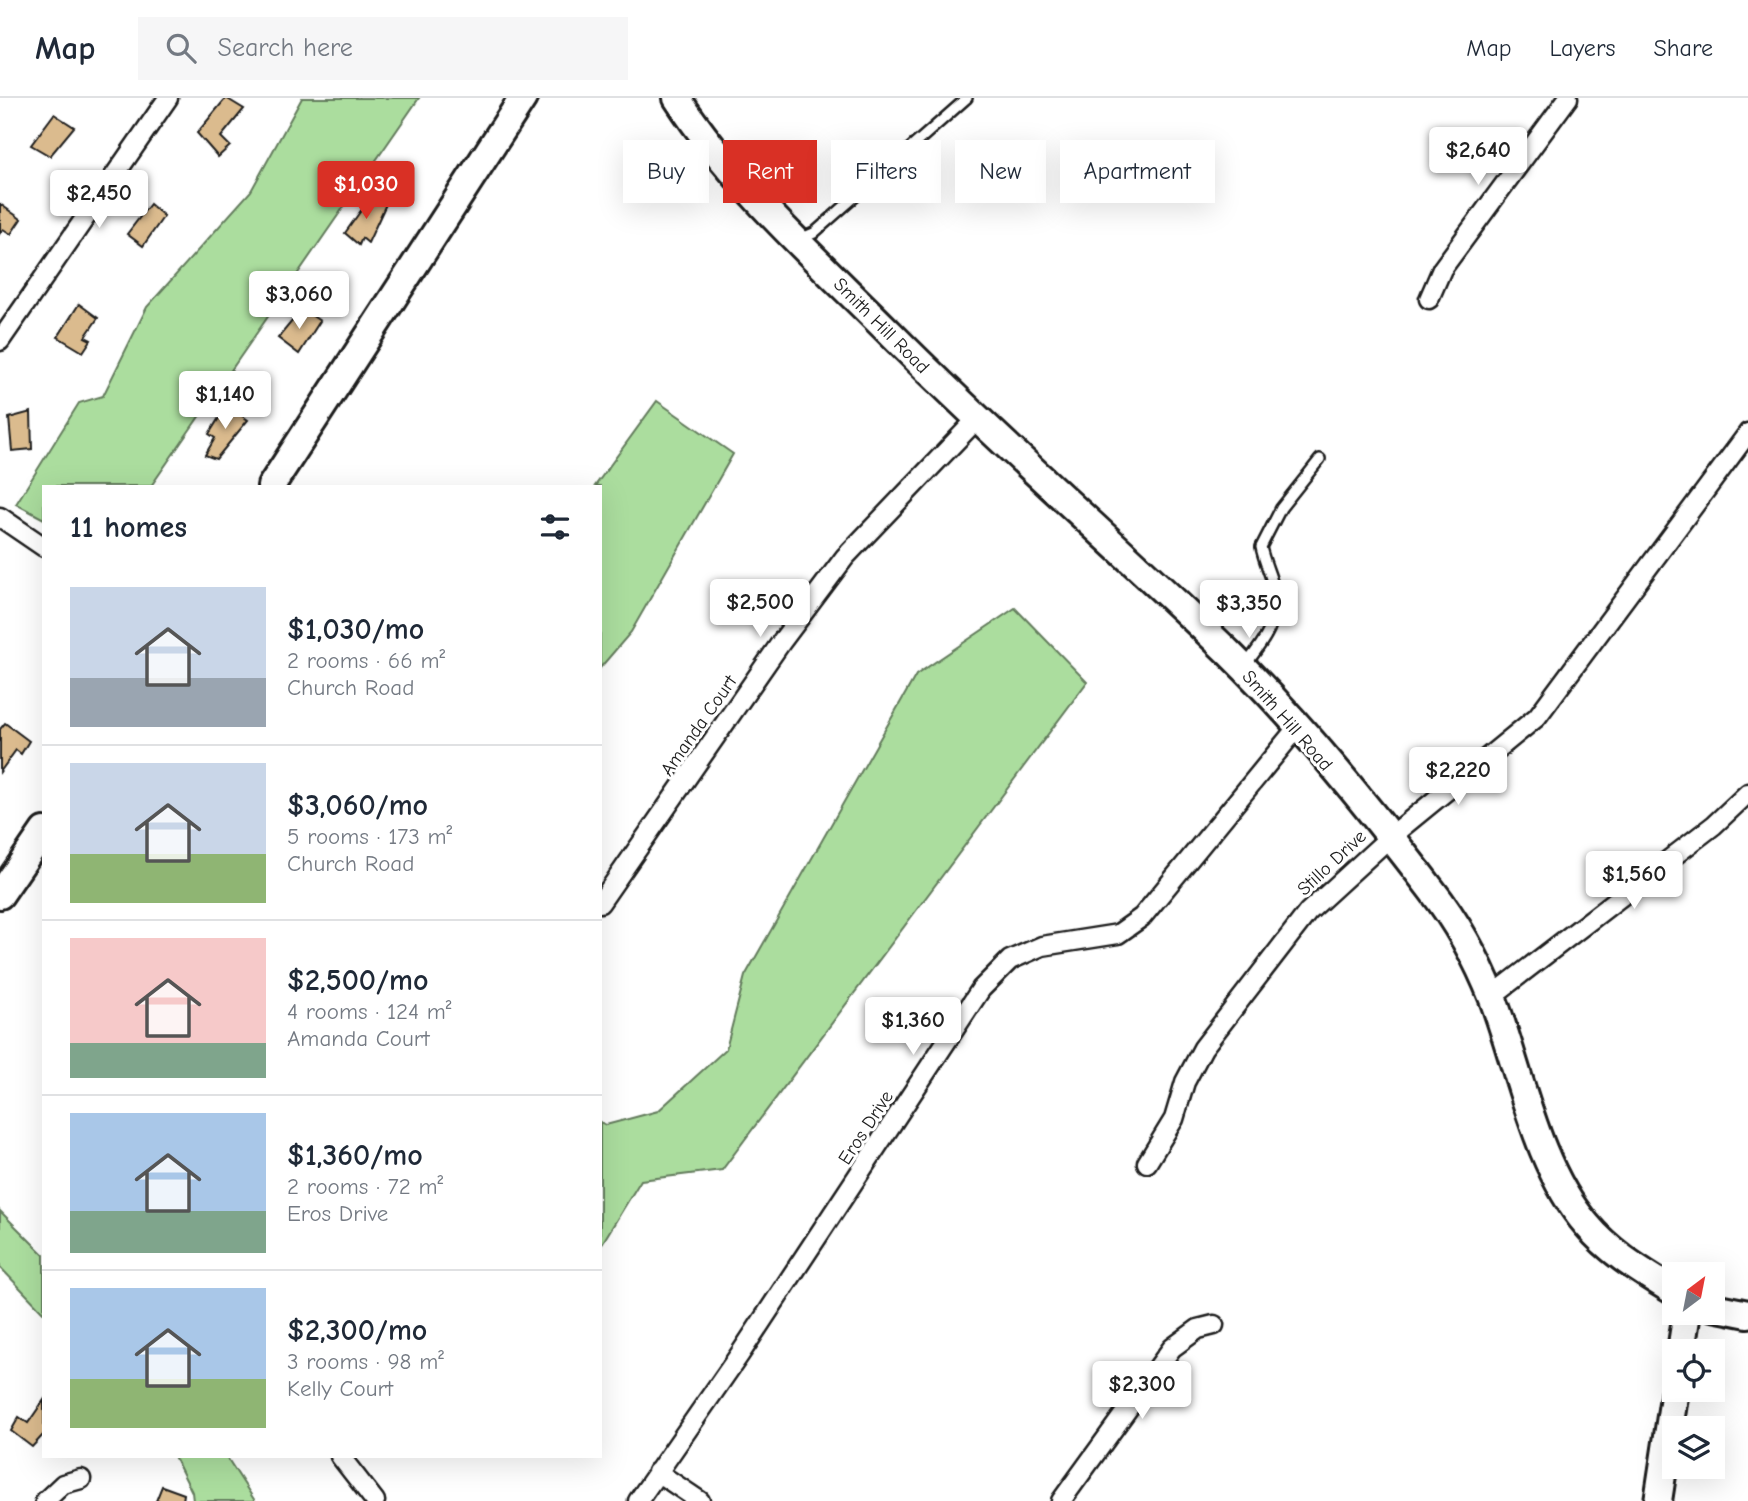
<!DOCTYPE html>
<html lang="en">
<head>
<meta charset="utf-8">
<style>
  body { margin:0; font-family:"Comic Neue",sans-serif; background:#f6f6f7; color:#1f2937; height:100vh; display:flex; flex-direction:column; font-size:26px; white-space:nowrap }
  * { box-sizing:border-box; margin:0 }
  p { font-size:23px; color:#747a83 }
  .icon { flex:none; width:38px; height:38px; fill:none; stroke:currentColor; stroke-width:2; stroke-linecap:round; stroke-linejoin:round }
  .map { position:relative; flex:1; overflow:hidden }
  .drawer { position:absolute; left:42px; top:387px; width:560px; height:973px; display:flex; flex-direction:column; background:#fff; border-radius:0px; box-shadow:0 7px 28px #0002 }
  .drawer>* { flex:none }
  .banner { position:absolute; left:623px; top:42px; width:665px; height:63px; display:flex; gap:14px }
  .needle { width:46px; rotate:32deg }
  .controls { position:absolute; left:1662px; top:1164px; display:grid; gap:14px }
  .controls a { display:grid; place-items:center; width:63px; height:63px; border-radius:0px; background:#fff; box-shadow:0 7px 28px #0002; font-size:35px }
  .price { position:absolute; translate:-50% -60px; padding:0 16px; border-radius:7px; background:#fff; color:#222; font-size:23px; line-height:46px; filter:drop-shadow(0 2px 4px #0008) }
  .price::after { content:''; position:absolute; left:50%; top:42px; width:21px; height:16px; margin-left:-10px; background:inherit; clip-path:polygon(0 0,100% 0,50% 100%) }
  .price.on { background:#d93025; color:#fff }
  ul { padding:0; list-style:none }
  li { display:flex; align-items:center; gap:21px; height:175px; padding:0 28px }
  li+li { border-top:2px solid #e0e1e3 }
  li span { display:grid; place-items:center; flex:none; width:196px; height:140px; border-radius:0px; color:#555 }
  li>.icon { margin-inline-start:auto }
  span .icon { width:84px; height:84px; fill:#fffc; stroke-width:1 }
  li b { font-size:30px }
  h2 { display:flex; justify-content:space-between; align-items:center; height:84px; padding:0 28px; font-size:30px }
  .chip { padding:0 24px; border-radius:0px; background:#fff; box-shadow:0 7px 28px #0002; font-size:24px; line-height:63px }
  .chip.on { background:#d93025; color:#fff }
  header { display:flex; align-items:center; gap:42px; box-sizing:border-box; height:98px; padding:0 35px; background:#fff; border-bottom:2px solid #e0e1e3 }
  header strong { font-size:33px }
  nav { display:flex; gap:38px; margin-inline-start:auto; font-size:24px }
  .search { width:490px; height:63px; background:#f6f6f7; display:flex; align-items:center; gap:18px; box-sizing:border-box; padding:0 24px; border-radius:0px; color:#747a83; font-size:26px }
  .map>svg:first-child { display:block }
  .green { fill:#abdd9e; stroke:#647c5d; stroke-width:2 }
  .building { fill:#dbbb8e; stroke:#1c1c1c; stroke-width:2 }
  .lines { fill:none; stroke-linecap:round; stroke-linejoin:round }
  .lane-casing { stroke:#1c1c1c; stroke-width:14 }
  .street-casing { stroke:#1c1c1c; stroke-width:23 }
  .secondary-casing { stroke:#1c1c1c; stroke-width:32 }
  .lane { stroke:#fff; stroke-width:9 }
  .street { stroke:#fff; stroke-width:18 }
  .secondary { stroke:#fff; stroke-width:26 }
  .labels { text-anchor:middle; stroke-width:6; stroke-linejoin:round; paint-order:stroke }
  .street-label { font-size:19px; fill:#1c1c1c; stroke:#fff }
</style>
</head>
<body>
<header>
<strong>Map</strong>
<div class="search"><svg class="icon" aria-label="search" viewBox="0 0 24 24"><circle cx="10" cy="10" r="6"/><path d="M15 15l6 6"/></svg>Search here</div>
<nav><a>Map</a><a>Layers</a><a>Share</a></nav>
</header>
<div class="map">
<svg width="1748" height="1403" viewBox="0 0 1748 1403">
  <rect width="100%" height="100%" fill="#fff"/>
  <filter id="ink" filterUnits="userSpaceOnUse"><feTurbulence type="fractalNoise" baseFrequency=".0143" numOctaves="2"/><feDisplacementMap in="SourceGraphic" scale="14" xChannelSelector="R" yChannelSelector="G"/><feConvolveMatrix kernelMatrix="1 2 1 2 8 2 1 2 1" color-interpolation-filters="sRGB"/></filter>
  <g filter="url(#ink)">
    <path class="green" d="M302,0H419L151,388H44V421L16,406L79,305L103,298L147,209L251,93Z
      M657,303L733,356L631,534L600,570V388H595Z
      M1015,510L1087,584L722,1072L641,1082L600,1149V1024L606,1027L658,1013L726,951L745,878L916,577Z
      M0,1113L44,1157V1215L0,1169Z
      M174,1358H226L255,1403H193L192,1394Z"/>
    <path class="building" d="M226,0L244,11L221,39L230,48L218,59L197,35Z
      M54,16L74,29L50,58L31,47Z
      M372,97L386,106L368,145L362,140L359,147L345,135Z
      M0,106L21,121L11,136L3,131L0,135Z
      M150,106L164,118L143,148L127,136Z
      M79,206L98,220L85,239L91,242L83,254L58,239Z
      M302,211L320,223L299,256L278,240Z
      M227,307L248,322L216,361L205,357L215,340L209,336Z
      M31,314L32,351L12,353L9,320Z
      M5,625L29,643L21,656L16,652L0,674V631Z
      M44,1302V1336L32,1349L11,1333L19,1319L28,1325Z
      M162,1388L184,1396L183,1403H156Z"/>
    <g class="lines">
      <defs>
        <path id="lane" d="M800,141L814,135L967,0
          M1246,566C1263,545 1281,521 1274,491C1271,477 1264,464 1261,449L1281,410L1320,361"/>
        <path id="street" d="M1429,201L1442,171L1568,0
          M0,243L168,0
          M0,419L44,449
          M600,805L782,543L845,459L976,322
          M1492,898L1714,727L1748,695
          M1147,1065L1174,1021L1185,984L1203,950L1308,814L1390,739L1537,619L1748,335
          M340,1358L375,1403
          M657,1374L700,1403
          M45,1403L63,1386L81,1381
          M638,1403L740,1256L981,891L1010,862L1042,848L1118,836L1142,819L1297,630
          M1061,1403L1172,1250L1198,1231L1214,1227"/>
        <path id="secondary" d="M677,0C734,88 816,161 890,235C1000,346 1118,447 1230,556C1303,628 1369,710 1431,791C1456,823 1478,863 1493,901C1520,973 1536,1068 1587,1127C1611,1156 1643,1174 1675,1194
          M271,388L523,0
          M0,797L44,733
          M1713,1209L1748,1216
          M1681,1253L1687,1214
          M1658,1403L1675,1292"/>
      </defs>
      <use href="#lane" class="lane-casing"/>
      <use href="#street" class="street-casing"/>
      <use href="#secondary" class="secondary-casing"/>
      <use href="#lane" class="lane"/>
      <use href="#street" class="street"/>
      <use href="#secondary" class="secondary"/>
    </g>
  </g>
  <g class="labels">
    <g class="street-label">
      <text transform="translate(882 227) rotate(45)" y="7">Smith Hill Road</text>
      <text transform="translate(1288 622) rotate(49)" y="7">Smith Hill Road</text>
      <text transform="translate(698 627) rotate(-55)" y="7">Amanda Court</text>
      <text transform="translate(1331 764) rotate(-43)" y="7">Stillo Drive</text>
      <text transform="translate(865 1029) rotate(-57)" y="7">Eros Drive</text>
    </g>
  </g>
</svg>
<div class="controls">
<a><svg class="needle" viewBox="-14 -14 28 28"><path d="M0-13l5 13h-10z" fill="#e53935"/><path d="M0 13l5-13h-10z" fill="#747a83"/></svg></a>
<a><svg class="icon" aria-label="locate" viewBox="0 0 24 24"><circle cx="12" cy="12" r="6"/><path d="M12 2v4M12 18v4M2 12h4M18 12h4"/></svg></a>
<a><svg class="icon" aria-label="layers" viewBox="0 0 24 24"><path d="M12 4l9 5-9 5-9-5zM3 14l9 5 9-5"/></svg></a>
</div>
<b class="price" style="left:1478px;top:89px">$2,640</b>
<b class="price on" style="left:366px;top:123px">$1,030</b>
<b class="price" style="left:99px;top:132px">$2,450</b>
<b class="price" style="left:299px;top:233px">$3,060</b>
<b class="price" style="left:225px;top:333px">$1,140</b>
<b class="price" style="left:760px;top:541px">$2,500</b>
<b class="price" style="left:1249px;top:542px">$3,350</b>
<b class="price" style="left:1458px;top:709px">$2,220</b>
<b class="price" style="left:1634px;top:813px">$1,560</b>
<b class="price" style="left:913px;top:959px">$1,360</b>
<b class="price" style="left:1142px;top:1323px">$2,300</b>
<div class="banner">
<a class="chip">Buy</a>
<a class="chip on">Rent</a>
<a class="chip">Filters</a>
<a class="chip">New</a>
<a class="chip">Apartment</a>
</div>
<section class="drawer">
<h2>11 homes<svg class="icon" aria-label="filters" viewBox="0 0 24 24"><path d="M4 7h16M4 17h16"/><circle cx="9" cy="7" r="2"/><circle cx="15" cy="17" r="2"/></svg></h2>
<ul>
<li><span style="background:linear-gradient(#c9d6e8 65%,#9aa5b1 0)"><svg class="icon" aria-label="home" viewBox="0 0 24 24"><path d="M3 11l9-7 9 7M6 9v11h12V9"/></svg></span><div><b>$1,030/mo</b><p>2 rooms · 66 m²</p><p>Church Road</p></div></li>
<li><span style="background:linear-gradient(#c9d6e8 65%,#8fb573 0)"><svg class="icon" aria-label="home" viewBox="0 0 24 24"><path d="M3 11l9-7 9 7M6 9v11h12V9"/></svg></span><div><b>$3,060/mo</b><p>5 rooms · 173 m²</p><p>Church Road</p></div></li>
<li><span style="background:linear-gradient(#f6c9c9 75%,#7fa58c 0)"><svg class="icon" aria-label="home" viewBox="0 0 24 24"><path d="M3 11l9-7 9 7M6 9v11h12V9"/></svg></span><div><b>$2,500/mo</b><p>4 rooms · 124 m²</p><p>Amanda Court</p></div></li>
<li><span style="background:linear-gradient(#a9c7e8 70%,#7fa58c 0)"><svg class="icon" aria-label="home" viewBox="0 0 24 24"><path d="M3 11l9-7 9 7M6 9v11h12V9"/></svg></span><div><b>$1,360/mo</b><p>2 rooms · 72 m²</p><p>Eros Drive</p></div></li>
<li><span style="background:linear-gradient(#a9c7e8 65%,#8fb573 0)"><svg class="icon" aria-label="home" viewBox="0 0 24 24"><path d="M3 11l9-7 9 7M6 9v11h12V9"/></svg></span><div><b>$2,300/mo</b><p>3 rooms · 98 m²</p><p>Kelly Court</p></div></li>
</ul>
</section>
</div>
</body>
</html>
